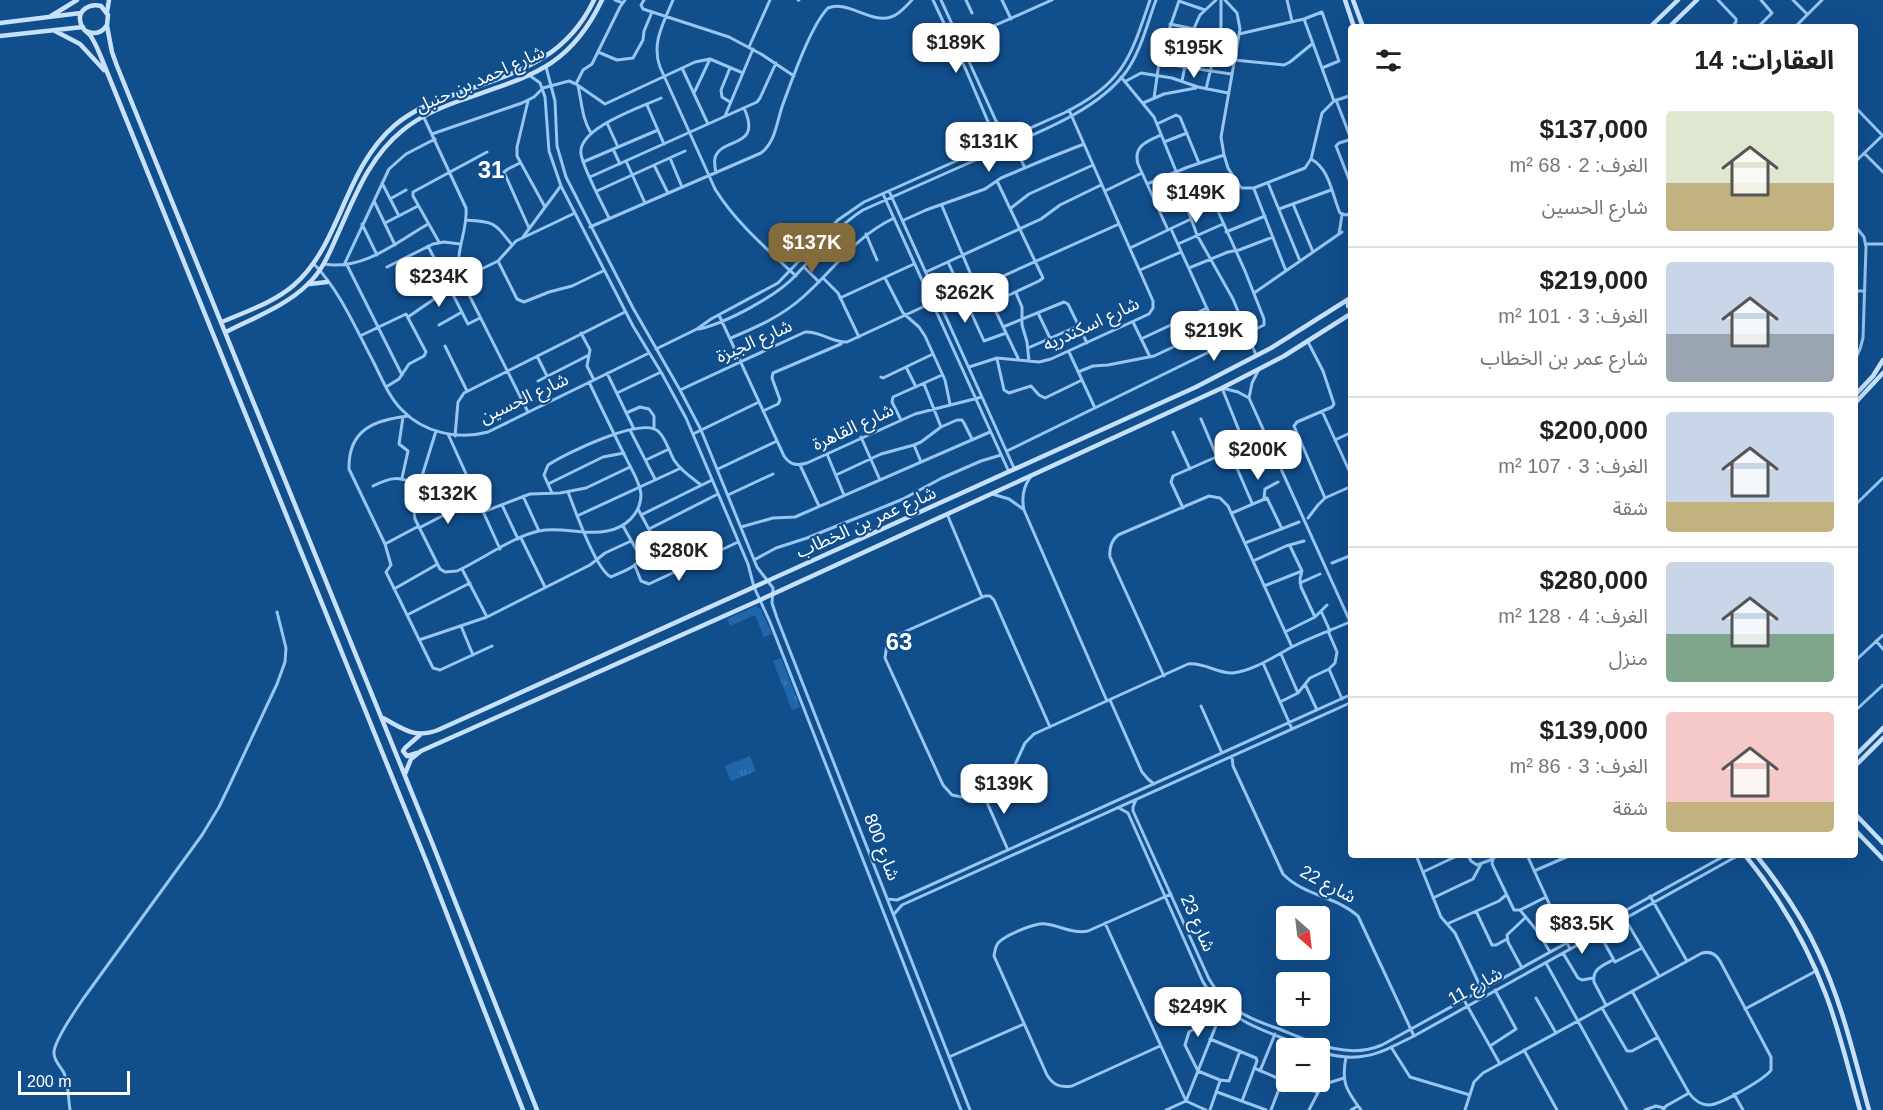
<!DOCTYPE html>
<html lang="ar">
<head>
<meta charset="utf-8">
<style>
  body { margin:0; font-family:Helvetica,"Noto Sans Arabic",sans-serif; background:#f2f2f2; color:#202124; direction:rtl; height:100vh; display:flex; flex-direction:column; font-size:22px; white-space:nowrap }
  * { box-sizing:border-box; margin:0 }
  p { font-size:20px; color:#757577 }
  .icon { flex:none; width:33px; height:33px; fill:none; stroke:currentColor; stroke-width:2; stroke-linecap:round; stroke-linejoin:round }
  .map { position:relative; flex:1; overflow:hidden; direction:ltr }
  .details { position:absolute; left:1348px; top:24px; width:510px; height:834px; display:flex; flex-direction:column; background:#fff; border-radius:6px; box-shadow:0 6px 24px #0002; direction:rtl }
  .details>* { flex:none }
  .needle { width:39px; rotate:152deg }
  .buttons { position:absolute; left:1276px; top:906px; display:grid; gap:12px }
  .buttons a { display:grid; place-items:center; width:54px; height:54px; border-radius:6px; background:#fff; box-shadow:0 6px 24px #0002; font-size:30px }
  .scale { position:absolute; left:18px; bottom:15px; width:112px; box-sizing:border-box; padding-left:6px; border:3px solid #fff; border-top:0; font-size:16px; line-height:21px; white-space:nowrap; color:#fff; -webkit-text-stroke:4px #114e8c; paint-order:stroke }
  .price { position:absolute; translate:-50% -51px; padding:0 14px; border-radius:12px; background:#fff; color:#222; font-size:20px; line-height:39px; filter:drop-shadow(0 2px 3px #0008) }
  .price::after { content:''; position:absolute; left:50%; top:36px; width:18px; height:14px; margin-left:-9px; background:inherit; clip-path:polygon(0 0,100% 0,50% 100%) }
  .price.on { background:#846b3c; color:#fff }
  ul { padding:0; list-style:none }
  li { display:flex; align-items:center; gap:18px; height:150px; padding:0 24px }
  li+li { border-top:2px solid #e0e0e0 }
  li span { display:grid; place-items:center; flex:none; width:168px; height:120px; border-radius:6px; color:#555 }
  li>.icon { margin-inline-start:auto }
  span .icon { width:72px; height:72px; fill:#fffc; stroke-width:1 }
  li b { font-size:26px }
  h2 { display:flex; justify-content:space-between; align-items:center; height:72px; padding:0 24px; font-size:26px }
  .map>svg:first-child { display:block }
  .grass { fill:url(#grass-tufts) }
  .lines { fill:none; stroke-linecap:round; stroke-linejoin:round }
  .street { stroke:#98c6f2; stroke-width:3 }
  .secondary { stroke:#c7e1fc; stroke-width:4.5 }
  .labels { text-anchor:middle; stroke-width:4.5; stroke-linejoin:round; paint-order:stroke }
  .street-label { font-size:18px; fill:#fff; stroke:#114e8c }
  .district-label { font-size:24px; font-weight:bold; fill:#fff; stroke:#114e8c }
</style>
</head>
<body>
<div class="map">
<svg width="1883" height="1110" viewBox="0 0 1883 1110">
  <defs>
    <pattern id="grass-tufts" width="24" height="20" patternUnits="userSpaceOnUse" patternTransform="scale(1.5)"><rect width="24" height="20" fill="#2066a9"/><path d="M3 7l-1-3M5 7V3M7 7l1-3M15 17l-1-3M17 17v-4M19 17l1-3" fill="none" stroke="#417db6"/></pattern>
  </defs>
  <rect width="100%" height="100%" fill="#114e8c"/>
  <path class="grass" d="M756,606L761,610L772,634L764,637L755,615L730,626L727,619Z
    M781,658L800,707L792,710L773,661Z
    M750,756L756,771L731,781L725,766Z"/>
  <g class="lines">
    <path class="street" d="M615,0L623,3
      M644,0L641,5L643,9L729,37L761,54L794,76
      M673,0C664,22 651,43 660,67L715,189C736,223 767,249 796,276
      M798,0H799
      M933,0L966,70L989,124L991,136L989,147
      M941,0L996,121L1009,138
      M966,0L972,13
      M1002,0L1011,19
      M1225,0L1237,13L1240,29L1221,137L1224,155L1228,168L1238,184L1242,188H1254L1305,168L1311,159L1322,113L1334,101L1352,95
      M1287,0L1292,21
      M1718,0L1736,19V22L1732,27
      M1793,0L1807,14
      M1304,19L1334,101
      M1170,24L1194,29
      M1758,27L1772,13L1761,0
      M1795,27L1822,0
      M1239,34L1304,19L1322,12L1339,61L1322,68
      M1189,38L1216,44
      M960,41L1052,0
      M1164,43L1187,47
      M749,47L770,0
      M598,52L617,60L633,58L643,40L644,31L652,12
      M1234,60L1284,65L1290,62L1312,44
      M1159,63L1231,74
      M546,67L555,101L557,146L566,177L633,308L680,390L701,430L757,567L773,588L772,603L777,618L970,1110
      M682,68L708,124
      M529,75L540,83L545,97L549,151L561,186L633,326L661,372L686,418L748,564L754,587L770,622L961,1110
      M1121,77L1154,117L1187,198
      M1126,81L1141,73L1172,78L1198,87L1228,93
      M1182,81L1191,35L1200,15L1216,0
      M576,84L583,70L592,64L620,7L625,0
      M578,86C582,103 582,119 591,133
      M1206,89L1221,26V0
      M694,93L710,59
      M1154,98L1160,56L1179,1L1205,10
      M1336,100L1351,139
      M528,101L517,147V156L545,207
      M730,102L722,97L721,90L730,68
      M1143,103L1164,94L1196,88
      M647,105L664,144
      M1856,108L1882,135
      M420,109L466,208C468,233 453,252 461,279L528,412
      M725,116L753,49
      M607,123L618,147
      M1157,124L1176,115L1180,117L1199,163
      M432,134L522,103L534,97L543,88L569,81L576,84L605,104L695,62L710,59L743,73
      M1161,135C1147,141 1133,146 1138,164L1168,230
      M1352,139L1339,143L1336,146L1352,187
      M1164,142L1187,133
      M1013,143L1025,168
      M613,149L620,164
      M1864,153L1883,172
      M670,158L682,187
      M1311,159C1330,169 1332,195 1340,213L1346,215L1352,213
      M626,161L645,203
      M1856,161L1883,135
      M583,162L658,130
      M520,163L508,169L504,172L529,228
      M654,165L668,193
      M716,173C715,168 714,163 715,158C721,136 763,150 744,108
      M590,177L757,102L760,98L776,63
      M382,183L399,216
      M1268,183L1300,261
      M1147,184L1188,167L1224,155
      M1254,189L1286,271
      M597,191L685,151
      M889,191L1014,468
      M1105,191L1142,173
      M883,194L1009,472
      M390,199L406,190
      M1184,199L1197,235L1233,299L1256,355
      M374,201L395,245
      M1293,204L1313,252
      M942,206L974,282L988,295L1018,358
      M1011,208L1029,194L1093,165
      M1279,209L1331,190
      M1159,210L1234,178
      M609,218C602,203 583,168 581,154C577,128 642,107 661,98
      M466,220C495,222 494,222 512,245
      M904,220L926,210L985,189L1001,178L1046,159L1084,144
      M385,223L418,206
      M362,224L377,255
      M590,227L761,153C776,142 777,120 783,104C792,80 811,25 828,8C848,0 871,24 891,17C899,15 906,6 912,0
      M1856,227L1864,237L1866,247L1863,338L1860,349L1856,358
      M1171,229L1224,346
      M1226,232L1265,216
      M866,234L877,260
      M1339,234L1342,215
      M523,237L560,187
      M439,242L413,196V192L487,152
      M1178,244L1223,224
      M1866,244H1883
      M428,246L468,324L480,318
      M1130,248L1191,219
      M498,261L517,299L524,302L549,292L572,286L603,271
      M948,262L984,341L1006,333
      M314,264C340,291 356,329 374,363C382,379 389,397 402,410C424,433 458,440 488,432L649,353
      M324,264C363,271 397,242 428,224
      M344,265L389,169L406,154L435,139
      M347,265L402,375
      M387,267L433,244L444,242L460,244
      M804,267L819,282
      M1189,268L1228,252L1239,250L1273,237
      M1140,270L1181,252
      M926,272L1041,219L1060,205L1101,185
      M823,278L838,293L859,337
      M885,278L903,313L919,327L925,336L945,380L950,404
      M461,279L498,261L516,241L575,213
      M1856,291H1865
      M1016,293L1022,307V325L1027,342L1029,361
      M1254,293L1342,232
      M963,294L1119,224
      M840,298L914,264
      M992,303L1039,281L1043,278L997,181
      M1038,313L1050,338
      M719,315L784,456C790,465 797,466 807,463L915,414L982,397
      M408,317L437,297L464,283
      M1133,322L1150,357
      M439,325L462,312
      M1003,327L1064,302L1068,304L1087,343
      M699,329C726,323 777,296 796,275C818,252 836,227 863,210C905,191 947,173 989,154C1034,134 1096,112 1126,72C1141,51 1147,24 1156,0
      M581,333L590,350L587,366L594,380
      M360,336L406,314L426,352L424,356L409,364L399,379L386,387
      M731,338C757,327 782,316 803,297C836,268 853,238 894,218
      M1141,339L1207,308
      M1352,341L1350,345L1352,351
      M1308,342L1323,371L1334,404L1332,407L1297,422L1294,426L1325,498
      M445,346L467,391
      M1028,348L1078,326
      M656,349L697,329L711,319L778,283L838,220L864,202L1064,113C1123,84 1130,59 1150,0
      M1069,352L1095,408
      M537,356L547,376
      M997,359L1004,390L1009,393L1031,386L1039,395L1045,398L1082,380
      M906,367L916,387
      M969,367L997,358L1039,362L1051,359L1149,314L1153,308V301L1069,110
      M1259,369L1252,383L1249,398L1352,626
      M1078,372L1093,366L1108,365L1154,356L1239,316
      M607,373L634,429
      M881,377L883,378L933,354
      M538,381L589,355
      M924,384L941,427
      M680,390L805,332C821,331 832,343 847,342L938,300
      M617,393L661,372
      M1249,398L1238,392L1222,388L1244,443V448L1236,466L1252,503
      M763,411L778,404L780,400L772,378L773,373L841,344
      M1322,411L1352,477
      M626,413L640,407L649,409L654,416V429
      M408,416C375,420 348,429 349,469L385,544L391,565L386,572L433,668L440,670L492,646
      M1201,419L1217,457
      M901,420L892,402L893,397L942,375
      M630,430L655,479
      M436,431L413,505L415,519L440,569L445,572L457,571C481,560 514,536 539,531C561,526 585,536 607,531C625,528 641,514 641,494C640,482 630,467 625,456C613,432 601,407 589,382
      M1173,432L1190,469
      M448,434L500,549
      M693,434L759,402
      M455,436L458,402L464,393L625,312
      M861,437L880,480
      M1335,440L1352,432
      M914,445L921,462
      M1007,451L1264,325V319L1245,271L1208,189
      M827,454L844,495
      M646,460L669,449
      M800,465L819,506
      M718,469L777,441
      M836,475L881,454L914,445L921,442L941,427L957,420H962L964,423L972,439
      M1031,476C1023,487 1021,497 1024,510L1107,701
      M402,478L408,451L399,444L403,417
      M548,484L603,457L624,453
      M373,486C393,476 397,477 418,484
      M568,492C575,510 596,570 611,577C623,571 637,568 642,555
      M552,493L544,475L548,465C564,454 644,415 659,432C666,439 669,451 674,460C680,470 692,478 701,485
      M992,494L1009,499L1023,509
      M728,495L773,474
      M523,496L539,531
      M1264,498L1265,489L1278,482
      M1856,504L1883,478
      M502,505L518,539
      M1183,508L1171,482L1173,476L1223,454L1230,453L1240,456
      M638,509L659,548
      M483,512L530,494L560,493L586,488L630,467
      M1232,513L1267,498L1282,529
      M947,514L982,597
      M641,515L712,480
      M577,516L681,468
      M1308,518L1318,505L1325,498L1352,486
      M623,526L636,549L642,555H646C655,550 675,536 686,537C696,538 708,547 717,552
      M741,527L773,518L795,517L990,432
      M419,528L467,503
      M649,529L718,494
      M521,538L545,587
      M1245,543L1299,522
      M385,544L417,527
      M1290,546L1302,571L1300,579L1301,587L1315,617
      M754,560L776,548L807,538L869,513L903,499L942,478L981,461L1001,455
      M1253,561L1286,546L1304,541
      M1332,563L1352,555
      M635,566L641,581L649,584L738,542
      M462,569L487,617
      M1300,583L1320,574
      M1264,586L1302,571
      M394,589L436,565
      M1321,611L1330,631
      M407,615L470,583
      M461,626L473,655
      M1285,632L1315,617L1327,605
      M419,640L487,617L590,565L605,553L631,541
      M1876,641L1883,649
      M1281,654L1298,693
      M1856,660L1883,635
      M1263,663L1292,729
      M1329,669L1342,699
      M1164,676L1110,557C1109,548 1111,541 1118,535L1209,496L1220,498L1228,506L1292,647
      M1305,684L1317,710
      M1110,700L1142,772L1148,779L1154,784
      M1280,702L1298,693L1310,678L1329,669L1335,663L1337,652L1328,631
      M1201,706L1222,753
      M1856,710L1883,685
      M1050,727L994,600L990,596H985L893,637L887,644L885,658L943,785L952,795L962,797L1004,779L1013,769L1025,743L1034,734L1188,664C1204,662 1218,674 1233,673C1253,671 1275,656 1292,647C1311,637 1332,630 1352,621
      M1232,756L1233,766L1283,874C1304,896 1336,896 1358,916L1414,1036
      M981,789L1008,850
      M1136,800L1133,807V811L1209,979C1216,991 1225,1002 1237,1010C1249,1019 1265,1024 1279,1029C1311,1042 1347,1060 1382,1045L1726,855
      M1119,808L1128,813L1203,982C1226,1022 1270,1033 1310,1048
      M1416,855L1441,917L1455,933L1482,990
      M1468,855L1471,861L1477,865L1493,859
      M1496,855L1493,859L1492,864L1514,910H1520L1546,897
      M1527,855L1570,949
      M1534,871L1571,855
      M1423,872L1459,855
      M1650,896L1687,961
      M1433,898L1473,879L1481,864
      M888,899L897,900L904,897L1352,694
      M1520,910L1538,932L1550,952
      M1476,911L1492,945H1496L1507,939
      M894,914L902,905L1352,702
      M1625,919L1659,976
      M1105,923L1186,1101L1206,1110
      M1447,924L1499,901L1506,895
      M1599,933L1615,962L1642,948
      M1563,953L1578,978L1582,980L1593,978
      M1546,963L1627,1110
      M1522,968L1508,942L1507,935L1526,917
      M1536,998L1556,1033
      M1464,1000L1500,1064
      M1606,1005L1594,982C1592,969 1603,965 1613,960
      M1602,1008L1627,1051H1632L1658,1037
      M1745,1009L1816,971
      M1220,1014L1189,1032L1185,1045L1198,1071L1220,1080L1229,1081L1240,1051
      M1210,1039L1256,1058L1257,1061L1242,1101
      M1160,1046L1072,1086C1060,1088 1053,1085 1047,1075L994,956C995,951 995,946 999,942C1006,935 1036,922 1046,924C1061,926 1072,934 1088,931L1171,894
      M1490,1046L1516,1029L1495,990
      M1391,1047L1410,1077L1470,1095
      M1294,1048L1298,1037
      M1524,1050L1557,1110
      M1320,1052C1361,1064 1378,1054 1414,1036L1739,855
      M949,1057L1024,1024
      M1346,1057C1341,1082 1346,1090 1361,1110
      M1254,1068L1282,1080
      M1260,1071L1275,1034
      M1289,1082L1317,1092
      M1217,1092L1266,1110
      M1734,1094L1743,1110
      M70,1110C68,1098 69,1085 64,1073C61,1067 53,1060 54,1052C55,1039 75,1011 83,999L202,835L219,807L231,782L277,684L285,662L286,648L277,612
      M1166,1110L1186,1101L1223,1008
      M1210,1110L1220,1081
      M1271,1110L1287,1068
      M1309,1110L1322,1085L1344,1078
      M1351,1110L1358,1106
      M1465,1110L1474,1082L1483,1073L1702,953C1710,951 1716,954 1720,961L1771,1057V1070C1765,1079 1720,1105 1709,1105C1700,1105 1694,1100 1689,1093L1632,991
      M1645,1110L1656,1106L1664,1108
      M1663,1110L1666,1106L1689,1093"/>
    <path class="secondary" d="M1345,0L1354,27
      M1353,0L1363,27
      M107,12L109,0
      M51,16L77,0
      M0,23L81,13
      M107,26L112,52L117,66L433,845L537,1110
      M1650,27L1678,0
      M1669,27L1697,0
      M55,31L80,44L104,70
      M86,31C95,35 102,33 107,25L108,15L101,6C90,3 76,10 81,24C82,29 87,32 90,35C95,42 98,50 101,57L427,863L523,1110
      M0,36L83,27
      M310,284L327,282
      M1349,300L1348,306L1352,309
      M222,322C247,311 273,303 294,285C342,243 343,170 395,125C413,110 434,101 456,94C514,73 565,61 594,0
      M226,332C253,318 286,306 308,284C322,271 329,254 336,238C354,199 368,158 403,130C419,117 439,108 459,101C527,76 568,71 602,0
      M1856,394L1873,376L1883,360
      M1856,402L1883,373
      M383,718C404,729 414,739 438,730L1196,387L1271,348L1352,297
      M417,753L407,756L403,751L405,748L421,734
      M1856,755L1883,728
      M1856,765L1883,738
      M405,774L411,759L421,751L760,600L1222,388L1284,356L1352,313
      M1856,815L1883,843
      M1856,831L1883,859
      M1745,855C1779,897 1807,944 1826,995C1840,1032 1849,1072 1860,1110
      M1756,855C1780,885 1802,916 1818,952C1842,1002 1854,1057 1869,1110"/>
  </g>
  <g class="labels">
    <g class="street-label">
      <text transform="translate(480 79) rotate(-24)" y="6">شارع احمد بن حنبل</text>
      <text transform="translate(1091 324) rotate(-25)" y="6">شارع اسكندريه</text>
      <text transform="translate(754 341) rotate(-24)" y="6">شارع الجيزة</text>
      <text transform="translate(524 398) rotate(-25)" y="6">شارع الحسين</text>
      <text transform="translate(853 427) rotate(-25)" y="6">شارع القاهرة</text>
      <text transform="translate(866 522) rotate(-24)" y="6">شارع عمر بن الخطاب</text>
      <text transform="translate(882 847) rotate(69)" y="6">شارع 800</text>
      <text transform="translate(1328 884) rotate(28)" y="6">شارع 22</text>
      <text transform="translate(1198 923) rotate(66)" y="6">شارع 23</text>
      <text transform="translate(1475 986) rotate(-29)" y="6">شارع 11</text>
    </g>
    <g class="district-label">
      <text x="491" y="178">31</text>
      <text x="899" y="650">63</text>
    </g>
  </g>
</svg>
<div class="buttons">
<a><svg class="needle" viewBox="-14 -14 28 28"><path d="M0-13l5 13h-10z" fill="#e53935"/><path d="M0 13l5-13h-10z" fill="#757577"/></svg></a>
<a>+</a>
<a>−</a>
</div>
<div class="scale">200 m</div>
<b class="price" style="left:956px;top:74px">$189K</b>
<b class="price" style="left:1194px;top:79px">$195K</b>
<b class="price" style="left:989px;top:173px">$131K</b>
<b class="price" style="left:1196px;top:224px">$149K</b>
<b class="price on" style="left:812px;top:274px">$137K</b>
<b class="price" style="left:439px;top:308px">$234K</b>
<b class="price" style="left:965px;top:324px">$262K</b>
<b class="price" style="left:1214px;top:362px">$219K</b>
<b class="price" style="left:1258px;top:481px">$200K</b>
<b class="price" style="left:448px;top:525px">$132K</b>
<b class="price" style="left:679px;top:582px">$280K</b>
<b class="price" style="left:1004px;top:815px">$139K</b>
<b class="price" style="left:1582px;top:955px">$83.5K</b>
<b class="price" style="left:1198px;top:1038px">$249K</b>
<section class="details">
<h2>العقارات: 14<svg class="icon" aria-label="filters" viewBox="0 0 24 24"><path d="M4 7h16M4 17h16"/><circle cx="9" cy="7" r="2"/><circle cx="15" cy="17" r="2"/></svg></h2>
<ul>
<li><span style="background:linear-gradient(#dfe7d0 60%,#c2b280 0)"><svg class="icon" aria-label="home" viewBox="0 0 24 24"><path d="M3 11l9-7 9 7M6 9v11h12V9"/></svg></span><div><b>$137,000</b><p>الغرف: 2 · 68 m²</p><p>شارع الحسين</p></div></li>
<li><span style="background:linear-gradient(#c9d6e8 60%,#9aa5b1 0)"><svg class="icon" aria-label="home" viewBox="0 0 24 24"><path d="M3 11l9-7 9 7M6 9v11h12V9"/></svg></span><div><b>$219,000</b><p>الغرف: 3 · 101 m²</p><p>شارع عمر بن الخطاب</p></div></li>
<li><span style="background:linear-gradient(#c9d6e8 75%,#c2b280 0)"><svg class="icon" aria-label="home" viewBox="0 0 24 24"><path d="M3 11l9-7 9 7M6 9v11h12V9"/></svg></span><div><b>$200,000</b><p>الغرف: 3 · 107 m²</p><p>شقة</p></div></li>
<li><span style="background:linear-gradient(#c9d6e8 60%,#7fa58c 0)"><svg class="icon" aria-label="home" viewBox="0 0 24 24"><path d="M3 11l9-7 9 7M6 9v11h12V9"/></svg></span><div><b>$280,000</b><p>الغرف: 4 · 128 m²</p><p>منزل</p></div></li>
<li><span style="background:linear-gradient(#f6c9c9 75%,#c2b280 0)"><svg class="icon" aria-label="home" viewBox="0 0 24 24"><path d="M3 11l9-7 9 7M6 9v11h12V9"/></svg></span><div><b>$139,000</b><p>الغرف: 3 · 86 m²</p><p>شقة</p></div></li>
</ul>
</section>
</div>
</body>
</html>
